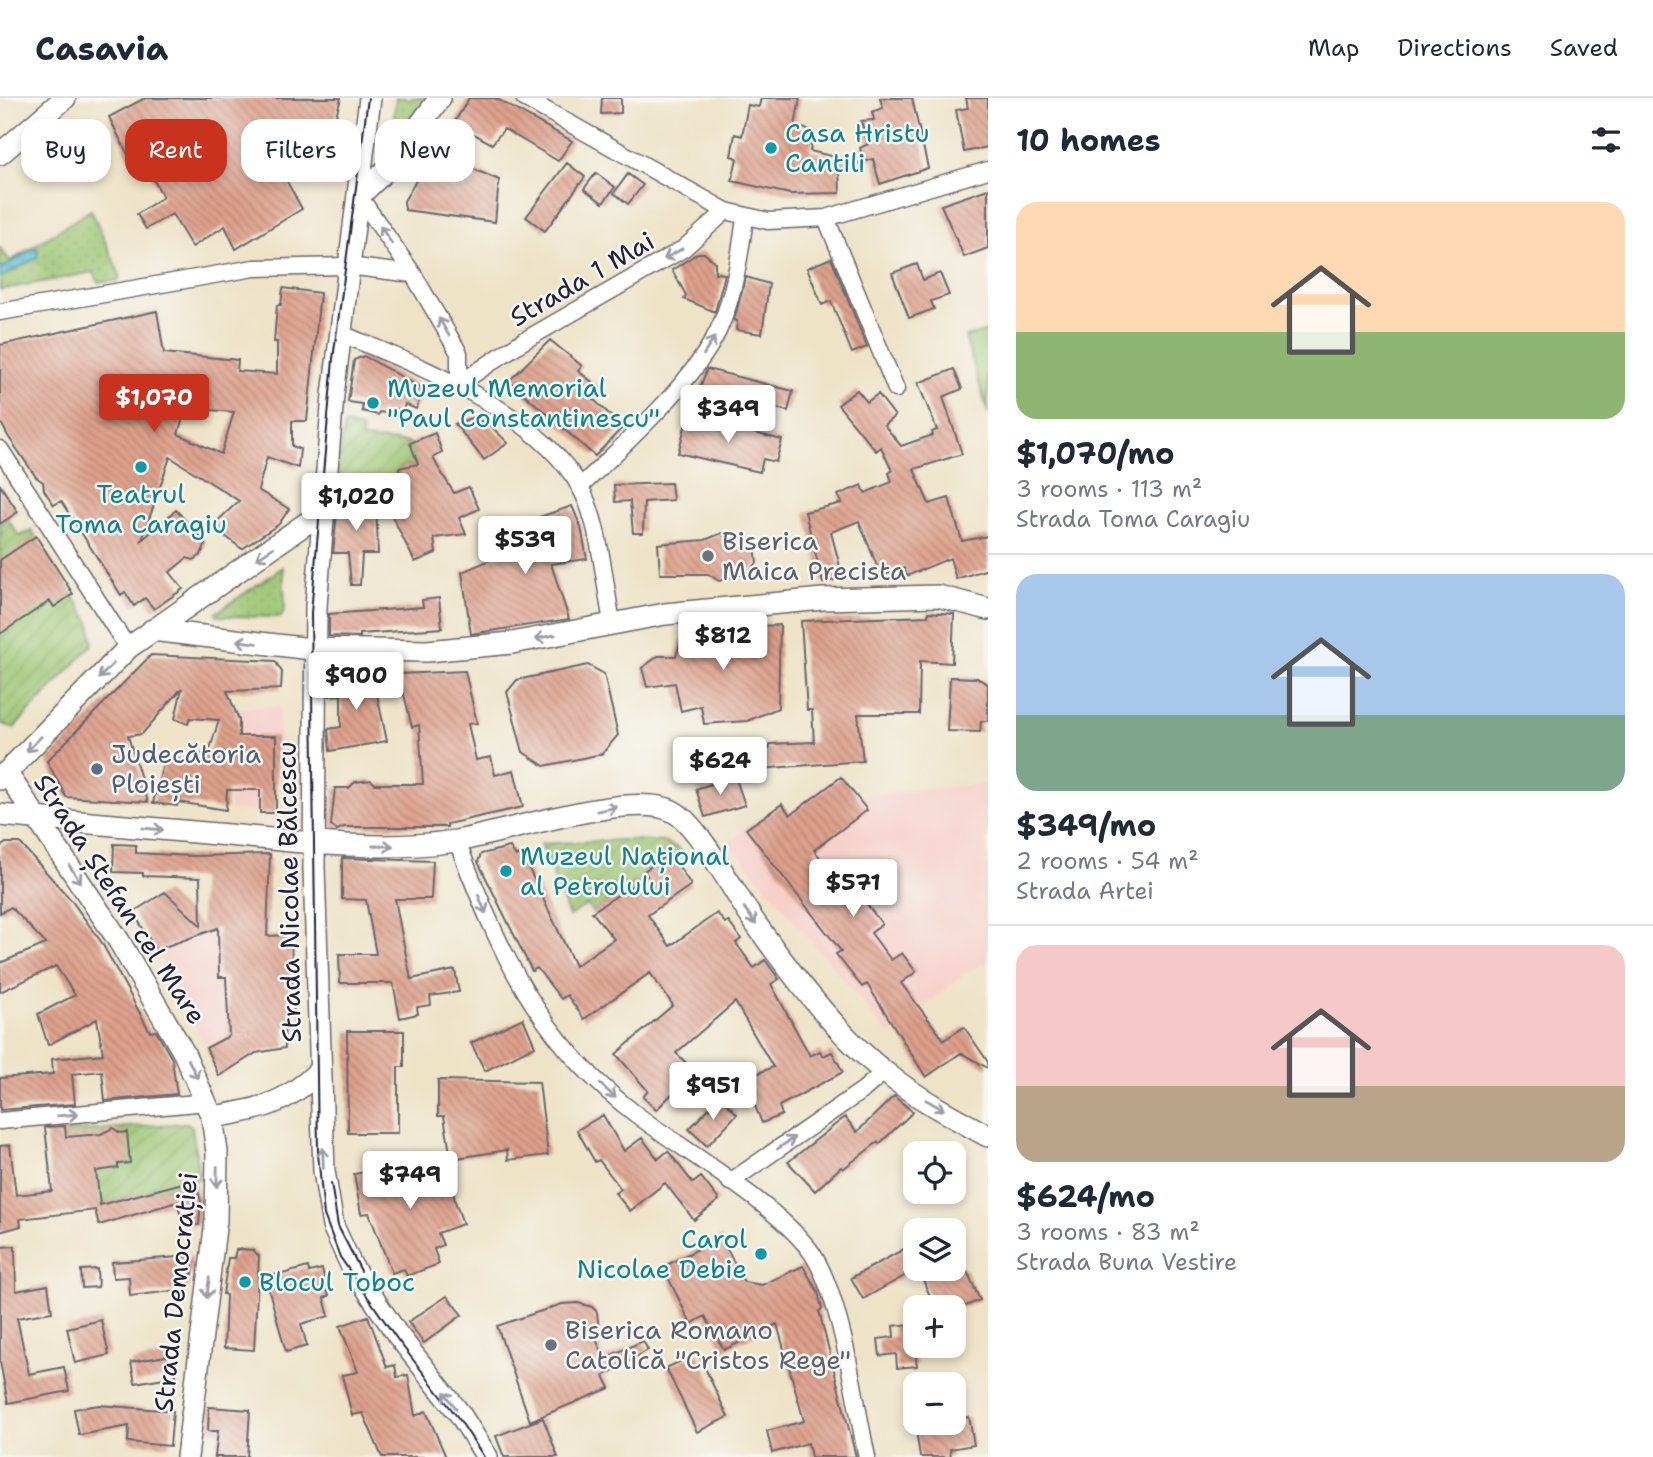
<!DOCTYPE html>
<html lang="en">
<head>
<meta charset="utf-8">
<style>
  body { margin:0; font-family:"Shantell Sans",sans-serif; background:#f2f2f3; color:#1f2937; height:100vh; display:flex; flex-direction:column; font-size:26px; white-space:nowrap }
  * { box-sizing:border-box; margin:0 }
  p { font-size:23px; color:#747a83 }
  .icon { flex:none; width:38px; height:38px; fill:none; stroke:currentColor; stroke-width:2; stroke-linecap:round; stroke-linejoin:round }
  .map { position:relative; flex:1; overflow:hidden }
  .sheet { display:flex; flex-direction:column; background:#fff; width:665px }
  .sheet>* { flex:none }
  .banner { position:absolute; left:21px; top:21px; width:665px; height:63px; display:flex; gap:14px }
  .tools { position:absolute; left:903px; top:1043px; display:grid; gap:14px }
  .tools a { display:grid; place-items:center; width:63px; height:63px; border-radius:14px; background:#fff; box-shadow:0 4px 10px #0003; font-size:35px }
  .price { position:absolute; translate:-50% -60px; padding:0 16px; border-radius:7px; background:#fff; color:#222; font-size:23px; line-height:46px; filter:drop-shadow(0 2px 4px #0008) }
  .price::after { content:''; position:absolute; left:50%; top:42px; width:21px; height:16px; margin-left:-10px; background:inherit; clip-path:polygon(0 0,100% 0,50% 100%) }
  .price.current { background:#c8321e; color:#fff }
  ul { padding:0; list-style:none }
  li { display:grid; align-content:center; gap:14px; height:371px; padding:0 28px }
  li+li { border-top:2px solid #e0e1e3 }
  li span { display:grid; place-items:center; height:217px; border-radius:21px; color:#555 }
  li>.icon { margin-inline-start:auto }
  span .icon { width:126px; height:126px; fill:#fffc; stroke-width:1 }
  li b { font-size:30px }
  h2 { display:flex; justify-content:space-between; align-items:center; height:84px; padding:0 28px; font-size:30px }
  .tag { padding:0 24px; border-radius:21px; background:#fff; box-shadow:0 4px 10px #0003; font-size:24px; line-height:63px }
  .tag.current { background:#c8321e; color:#fff }
  header { display:flex; align-items:center; gap:42px; box-sizing:border-box; height:98px; padding:0 35px; background:#fff; border-bottom:2px solid #e0e1e3 }
  header strong { font-size:33px }
  nav { display:flex; gap:38px; margin-inline-start:auto; font-size:24px }
  main { display:flex; flex:1; min-height:0 }
  .map>svg:first-child { display:block }
  .built { fill:#f7d0ca }
  .grass { fill:url(#grass-dots); stroke:#5e7356; stroke-width:2 }
  .garden { fill:url(#garden-furrows); stroke:#5e7356; stroke-width:2 }
  .pitch { fill:#9bc470; stroke:#5e7356; stroke-width:2 }
  .water { fill:url(#water-rules); stroke:#3c7286; stroke-width:2 }
  .building { fill:url(#building-back-hatch); fill-rule:evenodd }
  .lines { fill:none; stroke-linecap:round; stroke-linejoin:round }
  .street-casing { stroke:#69666c; stroke-width:19 }
  .secondary-casing { stroke:#69666c; stroke-width:24 }
  .street { stroke:#fff; stroke-width:16 }
  .secondary { stroke:#fff; stroke-width:21 }
  .tram { stroke:#22223b; stroke-width:2 }
  .oneway { stroke:#9c9ca7 }
  .culture-dot { fill:#0f9aa8; stroke:#f6f6f2; stroke-width:2.5 }
  .worship-dot { fill:#6b7280; stroke:#f6f6f2; stroke-width:2.5 }
  .service-dot { fill:#5c6f8a; stroke:#f6f6f2; stroke-width:2.5 }
  .labels { text-anchor:middle; stroke-width:5; stroke-linejoin:round; paint-order:stroke }
  .culture-label { font-size:26px; fill:#0d838f; stroke:#f6f6f2; text-anchor:start }
  .street-label { font-size:26px; fill:#22223b; stroke:#f6f6f2 }
  .worship-label { font-size:26px; fill:#5b616d; stroke:#f6f6f2; text-anchor:start }
  .service-label { font-size:26px; fill:#4e5e75; stroke:#f6f6f2; text-anchor:start }
</style>
</head>
<body>
<header>
<strong>Casavia</strong>
<nav><a>Map</a><a>Directions</a><a>Saved</a></nav>
</header>
<main>
<div class="map">
<svg width="988" height="1359" viewBox="0 0 988 1359">
  <defs>
    <pattern id="grass-dots" width="8" height="8" patternUnits="userSpaceOnUse" patternTransform="scale(1.75)"><rect width="8" height="8" fill="#9bc470"/><path d="M2 2h.1M6 6h.1" fill="none" stroke="#85a862" stroke-width="1.8" stroke-linecap="round"/></pattern>
    <pattern id="garden-furrows" width="10" height="10" patternUnits="userSpaceOnUse" patternTransform="scale(1.75)"><rect width="10" height="10" fill="#9bc470"/><path d="M-1 1l2-2M0 10L10 0M9 11l2-2" fill="none" stroke="#85a862"/></pattern>
    <pattern id="water-rules" width="6" height="5" patternUnits="userSpaceOnUse" patternTransform="scale(1.75)"><rect width="6" height="5" fill="#56c1d2"/><path d="M0 2.5h6" fill="none" stroke="#479cac"/></pattern>
    <pattern id="building-back-hatch" width="6" height="6" patternUnits="userSpaceOnUse" patternTransform="scale(1.75)"><rect width="6" height="6" fill="#dea18c"/><path d="M-1 5l2 2M0 0l6 6M5-1l2 2" fill="none" stroke="#b48374"/></pattern>
  </defs>
  <rect width="100%" height="100%" fill="#f6f6f2"/>
  <filter id="ink" filterUnits="userSpaceOnUse"><feTurbulence type="fractalNoise" baseFrequency=".0143" numOctaves="2"/><feDisplacementMap in="SourceGraphic" scale="14" xChannelSelector="R" yChannelSelector="G"/><feConvolveMatrix kernelMatrix="1 2 1 2 8 2 1 2 1" color-interpolation-filters="sRGB"/></filter>
  <filter id="wash" filterUnits="userSpaceOnUse"><feTurbulence type="fractalNoise" baseFrequency=".00686" numOctaves="4" result="noise"/><feDisplacementMap in="SourceGraphic" scale="28" xChannelSelector="R" yChannelSelector="G"/><feGaussianBlur stdDeviation="1.57" result="paint"/><feColorMatrix in="noise" values="0 0 0 0 0 0 0 0 0 0 0 0 0 0 0 0 0 1.4 0 .05"/><feComposite in="paint" operator="in"/></filter>
  <g filter="url(#wash)">
    <rect width="100%" height="100%" fill="#eee3c7"/>
    <path class="built" d="M280,608L276,715L229,712L231,676L240,624L239,610Z
      M840,676L859,698L988,685V868L982,866L963,877L889,937L729,744L781,705L790,713Z
      M267,833L268,838L291,837L294,933L230,936L205,948L156,852L203,835Z"/>
    <path class="grass" d="M396,0H429L400,41L394,40L392,35Z
      M91,112L120,177L118,183L98,184L94,174L0,192V150L10,163Z
      M283,469L285,510L281,519L217,518L216,515Z"/>
    <path class="garden" d="M345,326L361,330L362,341L410,345L418,366L399,370V383L335,381Z
      M8,421L19,438L32,433L90,524L93,546L14,630L0,625V426Z
      M620,742C641,743 668,739 683,755L674,761L669,756L644,773L647,778L592,814L587,807L569,818L541,746Z
      M185,1025L192,1028L199,1081L72,1115L66,1034Z"/>
    <path class="pitch" d="M988,233V315L965,239Z"/>
    <path class="water" d="M37,149L38,159L0,180V167L2,170Z"/>
    <g id="blocks">
      <path class="building" d="M145,0H341L329,43L336,55L286,82L302,111L236,151L225,128L192,149L172,116L146,131L137,116L163,99L141,59L132,65L109,19Z
        M469,0H495L572,43L558,63L504,31L492,46L454,25Z
        M602,0H621V15L601,16Z
        M761,0H800L795,28L813,33L810,53L860,65L839,72L840,95L790,96L732,83L737,60L731,58L735,36L742,38L748,7L759,9Z
        M880,0H912L928,70L880,86L873,61L864,64L860,50L868,46L861,23L874,22L872,14L883,10Z
        M966,0H988V49L964,54L956,12L968,10Z
        M443,58L499,82L495,124L405,112L404,103L430,59L438,63Z
        M567,65L585,79L545,133L526,119Z
        M596,75L615,89L603,105L584,91Z
        M628,76L643,87L628,106L614,95Z
        M988,91V150L964,159L941,107Z
        M698,155H704L715,164V175L725,176L715,214L684,201L686,197L672,172Z
        M831,160L867,249L852,255L831,203L822,207L807,170Z
        M917,166L923,182L940,175L949,197L931,203L934,211L909,220L892,175Z
        M746,179L769,186L762,236L736,232L737,223L734,222Z
        M283,190L320,195L307,323H292V348L300,351L298,370L267,359L258,392L289,411L279,426L242,451L212,428L239,403L170,359L142,442L176,412L206,445L201,457L194,462L187,460L170,474L183,491L154,511L145,500L134,508L125,494L121,497L61,403L54,407L44,392L43,384L36,379L8,338L0,323V247L157,213L164,255L238,262L237,273L277,276V244H274L277,207H281ZM186,310L234,314L221,356L178,336Z
        M550,242L582,268L578,273L599,289L591,299L623,329L595,358L509,283Z
        M364,258L420,289L422,296L416,311L405,306L403,312L395,311L394,316L379,314L378,317L362,313L363,306L348,304L354,262Z
        M707,271L793,293L788,313L699,292Z
        M954,271L962,291L943,299L962,356L914,371L929,406L949,400L962,443L988,438V471L956,481L950,460L907,478L904,470L881,478L859,423L831,434L843,480L823,485L805,414L842,405L838,397L862,387L865,395L892,384L889,375L892,373L881,349L876,353L838,307L857,292L867,304L878,296L895,318L884,327L901,348L933,337L932,334L937,332L918,285Z
        M688,318L782,342L776,364L763,361L760,374L678,355Z
        M473,319L491,328L508,345L484,362L455,326Z
        M435,335L442,354L433,360L441,374L454,395L469,389L479,411L459,420L466,436L434,440L436,455L415,464L383,400L400,398L399,370L418,366L410,345Z
        M671,385L673,402L644,404L643,435H633L630,403L615,404L614,387Z
        M0,387L18,414L0,426Z
        M376,400L378,456H362L360,487H351L348,455H333L338,404Z
        M572,408L581,429L587,461L551,466L569,521L471,536L462,474L520,449L513,428Z
        M722,435L733,440L743,439L755,448L757,465L749,474L719,483L708,476H660L658,446L705,442Z
        M36,438L73,496L54,509L50,503L0,536V462Z
        M439,500L442,530L360,536V539L329,538V516L423,509L422,502Z
        M929,514L954,516L952,565L920,563L919,616H858L863,663L745,672L744,652L769,651L770,646L814,644L812,612H807L801,523L928,518Z
        M780,527L778,610L747,623L704,626L701,608L681,613L675,585L647,589L642,570L658,558H676L685,532Z
        M151,557L275,563L282,574L281,591L227,593L239,622V638H276V715H260V692H227L226,712L178,704L177,708L153,705L165,658L195,666L197,656L208,657L219,622L190,620L188,626L175,621L182,590L142,636L128,638L148,704L66,699L47,663Z
        M588,567L604,576L618,637L602,656L544,668L523,654L507,594L517,582Z
        M465,573L477,625L468,626L476,662L491,659L495,677L514,672L523,709L447,726V729H344L337,732L331,727L335,690H349L355,684L371,682L375,686H423L419,627L412,629L399,576Z
        M366,574V578H373L387,643L330,653L328,631L341,629V597L328,598L329,577Z
        M950,579L977,580L988,586V623H981L980,634L947,633Z
        M735,678L745,707L705,719L696,691Z
        M841,679L867,712L814,752L851,800L858,795L882,826L871,835L891,862L902,855L916,874L901,885L944,942L964,929L988,964V970L961,955L926,979L867,886L862,889L836,856L841,853L746,731L782,706L790,717Z
        M6,745H20L71,802L102,845L150,934L156,933L172,961L177,996L105,1003L102,973L72,976L75,1006L0,1012V980L53,976L52,961L103,956L97,921L48,947L38,916L75,897L56,868L0,894V865L46,846L11,809L0,815V749Z
        M114,746L136,747V755L193,758L270,756L267,838L291,837L294,929H284L285,950L256,955L219,978L206,950L229,938L226,879H219L218,830L156,852L133,814L165,794L201,828L200,780L143,778V775L113,774Z
        M510,749L516,758L522,756L575,868L614,841L592,814L647,778L644,773L670,755L691,787L648,817L670,848L717,815L725,825L728,823L741,841L736,845L754,870L765,862L779,881L771,886L810,958L820,953L823,958L832,954L843,974L779,1008L782,1017L762,1025L744,981L773,969L735,904L676,955L711,989L700,1000L684,984L656,1012L643,999L648,993L616,956L673,907L650,875L584,921L567,897L561,901L537,870L532,873L478,764L481,756Z
        M342,760L433,763L431,801H395L402,838L411,881L455,872L459,894L430,898L431,907L417,909L418,916L400,920L393,885H340L339,856H376L366,802L342,801Z
        M523,920L535,948L485,973L471,945Z
        M347,933H404V969H398V1035H348Z
        M438,982L539,984L548,1057L508,1062L507,1052L451,1061L444,1018H438Z
        M894,998L913,1014L879,1046L878,1044L843,1071L841,1069L815,1093L788,1064L845,1019L857,1034Z
        M720,999L737,1016L707,1048L689,1031Z
        M603,1017L624,1053L642,1040L658,1061L668,1053L693,1085L701,1079L719,1102L694,1122L665,1085L630,1113L615,1095L621,1091L599,1062L595,1064L577,1032Z
        M65,1028L66,1039L101,1036L113,1030L120,1035L127,1034L130,1065L118,1066V1070L96,1073L100,1107L194,1082L201,1103L199,1127L183,1126L177,1104L99,1127L95,1112L20,1121L21,1128L0,1134V1048L10,1047L16,1097L52,1093L45,1029Z
        M447,1060L455,1103L463,1126L438,1135L443,1147L434,1151L439,1166L407,1178L404,1171L392,1175L369,1115L361,1116L354,1076Z
        M721,1139L744,1184L762,1187L803,1168L818,1194L822,1211L819,1213L856,1359H811L808,1345L772,1355L767,1333L804,1323L777,1226L724,1252L705,1218L691,1226L663,1169Z
        M915,1145V1172L863,1201L851,1180Z
        M15,1148L16,1193L48,1187L52,1214L17,1220L29,1276L64,1269L69,1293L8,1305L0,1264V1149Z
        M243,1151L252,1152L259,1158L254,1252L224,1250L226,1197L223,1196L228,1160H234L236,1152Z
        M192,1158L193,1176L188,1177L189,1191L130,1198L129,1179L113,1180L112,1164Z
        M308,1169L309,1174L322,1171L329,1198L324,1200L329,1218L301,1226L307,1248L286,1254L264,1175L279,1177Z
        M97,1171L98,1189L82,1190L81,1172Z
        M918,1171H966L980,1202L954,1213V1209H935Z
        M447,1198L462,1217L424,1245L408,1224Z
        M578,1205L592,1209L597,1214L599,1232L596,1242L605,1260L643,1243L648,1252L604,1278L610,1290L530,1323L497,1228L562,1206Z
        M368,1218L387,1269L395,1267L397,1279L408,1277L415,1318L426,1313L446,1359H382L363,1315L352,1317L342,1277L358,1274L340,1228Z
        M101,1222L109,1257L75,1265L67,1230Z
        M911,1226L917,1268L897,1270L896,1256L880,1258L878,1241L894,1239L893,1228Z
        M698,1255L728,1319L697,1334L666,1270Z
        M172,1257L176,1278L135,1285L131,1264Z
        M99,1307L173,1313L170,1348L128,1344L129,1328L79,1337L74,1311Z
        M209,1309L250,1312L247,1359H215L218,1333H208Z
        M969,1319L974,1347L950,1351L951,1359H920L915,1325H954V1322Z
        M543,1320L558,1359H504L496,1338Z"/>
    </g>
  </g>
  <g filter="url(#ink)">
    <use href="#blocks" fill-opacity="0" stroke="#69666c" stroke-width="2"/>
    <g class="lines">
      <defs>
        <path id="street" d="M524,0L726,113L768,123L826,120L988,72
          M359,98L413,176L459,255V286
          M826,120L896,291
          M0,214L254,170L347,168L413,176
          M340,235C417,268 536,311 580,389C600,424 604,484 612,524
          M459,286L520,245L683,151L726,113
          M0,351L128,550
          M580,389C624,346 691,288 718,233C734,199 740,157 745,120
          M457,743C500,855 538,943 637,1017C688,1055 771,1103 809,1151C841,1193 855,1304 867,1359
          M0,1023L207,1004
          M730,1084L863,992L884,974"/>
        <path id="secondary" d="M370,0L333,297L316,508L314,770L324,1073L333,1128L351,1167L397,1236L460,1316L487,1359
          M0,56L65,0
          M359,98L386,72L440,0
          M152,532L311,551L427,553L512,545L665,516L823,501L938,498L988,511
          M6,674L119,843L184,955L212,1019L217,1054L216,1122L187,1359
          M0,681L128,550L321,415
          M0,717C76,724 152,730 228,737C303,744 381,754 456,743C504,735 635,691 674,714C700,728 738,802 758,829C792,877 839,939 886,975C917,1000 953,1019 988,1038
          M212,1019C258,1012 285,1007 319,973"/>
      </defs>
      <use href="#street" class="street-casing"/>
      <use href="#secondary" class="secondary-casing"/>
      <use href="#street" class="street"/>
      <use href="#secondary" class="secondary"/>
      <path class="tram" d="M368,0L333,261L311,515L318,1056L324,1117L340,1159L397,1241L459,1321L484,1359
        M331,1085L338,1128L361,1173"/>
    </g>
    <defs><path id="oneway-shaft" d="M-6 0H5M1.5-3L5.5 0L1.5 3" fill="none" stroke-width="1.6" stroke-linecap="round" stroke-linejoin="round" transform="scale(1.75)"/></defs>
    <g class="oneway">
      <use href="#oneway-shaft" transform="translate(386 137) rotate(-124)"/>
      <use href="#oneway-shaft" transform="translate(673 156) rotate(150)"/>
      <use href="#oneway-shaft" transform="translate(444 229) rotate(-120)"/>
      <use href="#oneway-shaft" transform="translate(709 248) rotate(-58)"/>
      <use href="#oneway-shaft" transform="translate(265 455) rotate(146)"/>
      <use href="#oneway-shaft" transform="translate(545 539) rotate(169)"/>
      <use href="#oneway-shaft" transform="translate(247 544) rotate(-172)"/>
      <use href="#oneway-shaft" transform="translate(106 573) rotate(135)"/>
      <use href="#oneway-shaft" transform="translate(34 646) rotate(134)"/>
      <use href="#oneway-shaft" transform="translate(607 711) rotate(-11)"/>
      <use href="#oneway-shaft" transform="translate(153 731) rotate(5)"/>
      <use href="#oneway-shaft" transform="translate(383 748)"/>
      <use href="#oneway-shaft" transform="translate(75 776) rotate(56)"/>
      <use href="#oneway-shaft" transform="translate(482 806) rotate(68)"/>
      <use href="#oneway-shaft" transform="translate(750 818) rotate(55)"/>
      <use href="#oneway-shaft" transform="translate(193 971) rotate(64)"/>
      <use href="#oneway-shaft" transform="translate(608 993) rotate(42)"/>
      <use href="#oneway-shaft" transform="translate(935 1007) rotate(30)"/>
      <use href="#oneway-shaft" transform="translate(68 1017) rotate(-5)"/>
      <use href="#oneway-shaft" transform="translate(786 1045) rotate(-35)"/>
      <use href="#oneway-shaft" transform="translate(323 1060) rotate(-92)"/>
      <use href="#oneway-shaft" transform="translate(217 1079) rotate(91)"/>
      <use href="#oneway-shaft" transform="translate(208 1190) rotate(97)"/>
      <use href="#oneway-shaft" transform="translate(450 1302) rotate(-126)"/>
    </g>
  </g>
  <g class="culture-dot">
    <circle cx="771" cy="50" r="7"/>
    <circle cx="373" cy="305" r="7"/>
    <circle cx="141" cy="369" r="7"/>
    <circle cx="506" cy="773" r="7"/>
    <circle cx="761" cy="1156" r="7"/>
    <circle cx="245" cy="1184" r="7"/>
  </g>
  <g class="worship-dot">
    <circle cx="708" cy="458" r="7"/>
    <circle cx="551" cy="1247" r="7"/>
  </g>
  <circle class="service-dot" cx="97" cy="671" r="7"/>
  <g class="labels">
    <g class="culture-label">
      <text x="785" y="44">Casa Hristu<tspan x="785" dy="30">Cantili</tspan></text>
      <text x="387" y="299">Muzeul Memorial<tspan x="387" dy="30">"Paul Constantinescu"</tspan></text>
      <text x="141" y="405" text-anchor="middle">Teatrul<tspan x="141" dy="30">Toma Caragiu</tspan></text>
      <text x="520" y="767">Muzeul Național<tspan x="520" dy="30">al Petrolului</tspan></text>
      <text x="747" y="1150" text-anchor="end">Carol<tspan x="747" dy="30">Nicolae Debie</tspan></text>
      <text x="259" y="1193">Blocul Toboc</text>
    </g>
    <g class="street-label">
      <text transform="translate(582 181) rotate(-30)" y="9">Strada 1 Mai</text>
      <text transform="translate(289 794) rotate(-91)" y="9">Strada Nicolae Bălcescu</text>
      <text transform="translate(120 801) rotate(57)" y="9">Strada Ștefan cel Mare</text>
      <text transform="translate(176 1194) rotate(-84)" y="9">Strada Democrației</text>
    </g>
    <g class="worship-label">
      <text x="722" y="452">Biserica<tspan x="722" dy="30">Maica Precista</tspan></text>
      <text x="565" y="1241">Biserica Romano<tspan x="565" dy="30">Catolică "Cristos Rege"</tspan></text>
    </g>
    <g class="service-label">
      <text x="111" y="665">Judecătoria<tspan x="111" dy="30">Ploiești</tspan></text>
    </g>
  </g>
</svg>
<div class="tools">
<a><svg class="icon" aria-label="locate" viewBox="0 0 24 24"><circle cx="12" cy="12" r="6"/><path d="M12 2v4M12 18v4M2 12h4M18 12h4"/></svg></a>
<a><svg class="icon" aria-label="layers" viewBox="0 0 24 24"><path d="M12 4l9 5-9 5-9-5zM3 14l9 5 9-5"/></svg></a>
<a>+</a>
<a>−</a>
</div>
<b class="price current" style="left:154px;top:336px">$1,070</b>
<b class="price" style="left:728px;top:347px">$349</b>
<b class="price" style="left:356px;top:435px">$1,020</b>
<b class="price" style="left:525px;top:478px">$539</b>
<b class="price" style="left:723px;top:574px">$812</b>
<b class="price" style="left:356px;top:614px">$900</b>
<b class="price" style="left:720px;top:699px">$624</b>
<b class="price" style="left:853px;top:821px">$571</b>
<b class="price" style="left:713px;top:1024px">$951</b>
<b class="price" style="left:410px;top:1113px">$749</b>
<div class="banner">
<a class="tag">Buy</a>
<a class="tag current">Rent</a>
<a class="tag">Filters</a>
<a class="tag">New</a>
</div>
</div>
<section class="sheet">
<h2>10 homes<svg class="icon" aria-label="filters" viewBox="0 0 24 24"><path d="M4 7h16M4 17h16"/><circle cx="9" cy="7" r="2"/><circle cx="15" cy="17" r="2"/></svg></h2>
<ul>
<li><span style="background:linear-gradient(#ffd9b3 60%,#8fb573 0)"><svg class="icon" aria-label="home" viewBox="0 0 24 24"><path d="M3 11l9-7 9 7M6 9v11h12V9"/></svg></span><div><b>$1,070/mo</b><p>3 rooms · 113 m²</p><p>Strada Toma Caragiu</p></div></li>
<li><span style="background:linear-gradient(#a9c7e8 65%,#7fa58c 0)"><svg class="icon" aria-label="home" viewBox="0 0 24 24"><path d="M3 11l9-7 9 7M6 9v11h12V9"/></svg></span><div><b>$349/mo</b><p>2 rooms · 54 m²</p><p>Strada Artei</p></div></li>
<li><span style="background:linear-gradient(#f6c9c9 65%,#b9a48a 0)"><svg class="icon" aria-label="home" viewBox="0 0 24 24"><path d="M3 11l9-7 9 7M6 9v11h12V9"/></svg></span><div><b>$624/mo</b><p>3 rooms · 83 m²</p><p>Strada Buna Vestire</p></div></li>
</ul>
</section>
</main>
</body>
</html>
